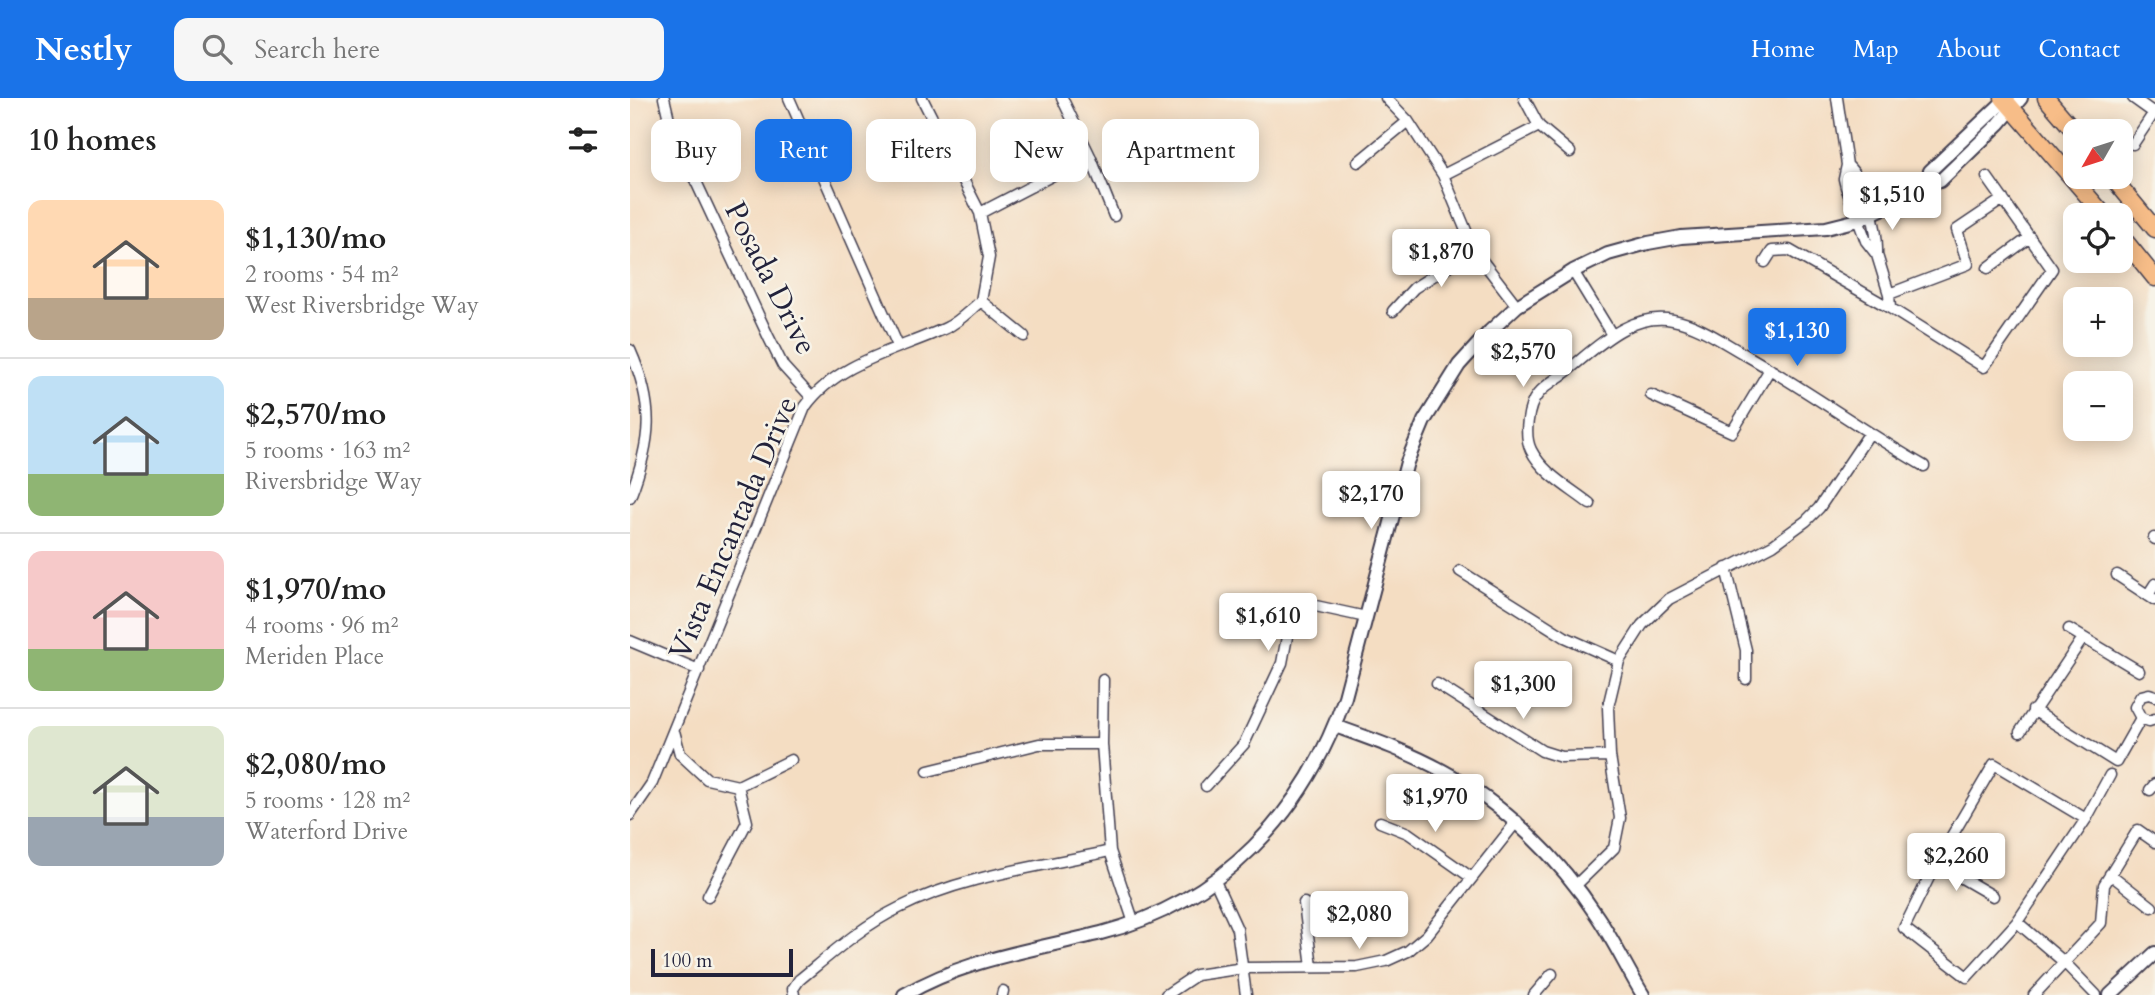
<!DOCTYPE html>
<html lang="en">
<head>
<meta charset="utf-8">
<style>
  body { margin:0; font-family:Cardo,serif; background:#f6f6f6; color:#222; height:100vh; display:flex; flex-direction:column; font-size:26px; white-space:nowrap }
  * { box-sizing:border-box; margin:0 }
  p { font-size:23px; color:#767676 }
  .icon { flex:none; width:38px; height:38px; fill:none; stroke:currentColor; stroke-width:2; stroke-linecap:round; stroke-linejoin:round }
  .map { position:relative; flex:1; overflow:hidden }
  .drawer { display:flex; flex-direction:column; background:#fff; width:630px }
  .drawer>* { flex:none }
  .hud { position:absolute; left:21px; top:21px; width:665px; height:63px; display:flex; gap:14px }
  .needle { width:46px; rotate:231deg }
  .buttons { position:absolute; left:1433px; top:21px; display:grid; gap:14px }
  .buttons a { display:grid; place-items:center; width:70px; height:70px; border-radius:14px; background:#fff; box-shadow:0 4px 18px #0003; font-size:35px }
  .scale { position:absolute; left:21px; bottom:18px; width:142px; box-sizing:border-box; padding-left:7px; border:4px solid #22223b; border-top:0; font-size:19px; line-height:24px; white-space:nowrap; color:#22223b; -webkit-text-stroke:5px #f7f3e8; paint-order:stroke }
  .price { position:absolute; translate:-50% -60px; padding:0 16px; border-radius:7px; background:#fff; color:#222; font-size:23px; line-height:46px; filter:drop-shadow(0 2px 4px #0008) }
  .price::after { content:''; position:absolute; left:50%; top:42px; width:21px; height:16px; margin-left:-10px; background:inherit; clip-path:polygon(0 0,100% 0,50% 100%) }
  .price.active { background:#1a73e8; color:#fff }
  ul { padding:0; list-style:none }
  li { display:flex; align-items:center; gap:21px; height:175px; padding:0 28px }
  li+li { border-top:2px solid #e0e0e0 }
  li span { display:grid; place-items:center; flex:none; width:196px; height:140px; border-radius:14px; color:#555 }
  li>.icon { margin-inline-start:auto }
  span .icon { width:84px; height:84px; fill:#fffc; stroke-width:1 }
  li b { font-size:30px }
  h2 { display:flex; justify-content:space-between; align-items:center; height:84px; padding:0 28px; font-size:30px }
  .pill { padding:0 24px; border-radius:14px; background:#fff; box-shadow:0 4px 18px #0003; font-size:24px; line-height:63px }
  .pill.active { background:#1a73e8; color:#fff }
  header { display:flex; align-items:center; gap:42px; box-sizing:border-box; height:98px; padding:0 35px; background:#1a73e8; color:#fff }
  header strong { font-size:33px }
  nav { display:flex; gap:38px; margin-inline-start:auto; font-size:24px }
  .search { width:490px; height:63px; background:#f6f6f6; display:flex; align-items:center; gap:18px; box-sizing:border-box; padding:0 24px; border-radius:14px; color:#767676; font-size:26px }
  main { display:flex; flex:1; min-height:0 }
  .map>svg:first-child { display:block }
  .lines { fill:none; stroke-linecap:round; stroke-linejoin:round }
  .minor-casing { stroke:#423e4f; stroke-width:13 }
  .tertiary-casing { stroke:#423e4f; stroke-width:16 }
  .primary-casing { stroke:#423e4f; stroke-width:19 }
  .minor { stroke:#fff; stroke-width:10 }
  .tertiary { stroke:#fff; stroke-width:12 }
  .primary { stroke:#f7bd88; stroke-width:16 }
  .labels { text-anchor:middle; stroke-width:5; stroke-linejoin:round; paint-order:stroke }
  .street-label { font-size:30px; fill:#22223b; stroke:#f7f3e8 }
</style>
</head>
<body>
<header>
<strong>Nestly</strong>
<div class="search"><svg class="icon" aria-label="search" viewBox="0 0 24 24"><circle cx="10" cy="10" r="6"/><path d="M15 15l6 6"/></svg>Search here</div>
<nav><a>Home</a><a>Map</a><a>About</a><a>Contact</a></nav>
</header>
<main>
<section class="drawer">
<h2>10 homes<svg class="icon" aria-label="filters" viewBox="0 0 24 24"><path d="M4 7h16M4 17h16"/><circle cx="9" cy="7" r="2"/><circle cx="15" cy="17" r="2"/></svg></h2>
<ul>
<li><span style="background:linear-gradient(#ffd9b3 70%,#b9a48a 0)"><svg class="icon" aria-label="home" viewBox="0 0 24 24"><path d="M3 11l9-7 9 7M6 9v11h12V9"/></svg></span><div><b>$1,130/mo</b><p>2 rooms · 54 m²</p><p>West Riversbridge Way</p></div></li>
<li><span style="background:linear-gradient(#bfe0f5 70%,#8fb573 0)"><svg class="icon" aria-label="home" viewBox="0 0 24 24"><path d="M3 11l9-7 9 7M6 9v11h12V9"/></svg></span><div><b>$2,570/mo</b><p>5 rooms · 163 m²</p><p>Riversbridge Way</p></div></li>
<li><span style="background:linear-gradient(#f6c9c9 70%,#8fb573 0)"><svg class="icon" aria-label="home" viewBox="0 0 24 24"><path d="M3 11l9-7 9 7M6 9v11h12V9"/></svg></span><div><b>$1,970/mo</b><p>4 rooms · 96 m²</p><p>Meriden Place</p></div></li>
<li><span style="background:linear-gradient(#dfe7d0 65%,#9aa5b1 0)"><svg class="icon" aria-label="home" viewBox="0 0 24 24"><path d="M3 11l9-7 9 7M6 9v11h12V9"/></svg></span><div><b>$2,080/mo</b><p>5 rooms · 128 m²</p><p>Waterford Drive</p></div></li>
</ul>
</section>
<div class="map">
<svg width="1525" height="897" viewBox="0 0 1525 897">
  <rect width="100%" height="100%" fill="#f7f3e8"/>
  <filter id="ink" filterUnits="userSpaceOnUse"><feTurbulence type="fractalNoise" baseFrequency=".0143" numOctaves="2"/><feDisplacementMap in="SourceGraphic" scale="14" xChannelSelector="R" yChannelSelector="G"/><feConvolveMatrix kernelMatrix="1 2 1 2 8 2 1 2 1" color-interpolation-filters="sRGB"/></filter>
  <filter id="wash" filterUnits="userSpaceOnUse"><feTurbulence type="fractalNoise" baseFrequency=".00686" numOctaves="4" result="noise"/><feDisplacementMap in="SourceGraphic" scale="28" xChannelSelector="R" yChannelSelector="G"/><feGaussianBlur stdDeviation="1.57" result="paint"/><feColorMatrix in="noise" values="0 0 0 0 0 0 0 0 0 0 0 0 0 0 0 0 0 1.4 0 .05"/><feComposite in="paint" operator="in"/></filter>
  <g filter="url(#wash)">
    <rect width="100%" height="100%" fill="#f4ddc2"/>
  </g>
  <g filter="url(#ink)">
    <g class="lines">
      <defs>
        <path id="minor" d="M34,0L41,30L139,240L153,268L182,300
          M159,0L268,248
          M292,0L350,115L359,159L351,203
          M432,0L460,58L484,118
          M756,0L778,23L813,77L844,152L887,208
          M894,0L909,28L940,54
          M1207,0L1217,67L1214,81L1216,89L1236,143L1247,157L1259,196L1260,210
          M1503,0L1524,15
          M1503,46L1525,13
          M728,64L778,23
          M1217,67C1237,86 1248,130 1247,157
          M813,77L909,28
          M350,115L460,58
          M1135,164L1142,153L1159,152L1260,210L1354,269L1422,171L1357,79
          M1358,170L1400,139
          M943,173L982,237
          M1259,196L1338,166L1327,132L1373,101
          M351,203L394,238
          M763,213L784,190L844,152
          M0,252C25,308 22,342 0,399
          M1021,297L1102,334L1140,271
          M960,406C940,390 913,376 901,352C894,338 897,309 908,296C915,287 928,280 937,273C967,249 1000,214 1043,222C1069,227 1091,243 1114,256C1176,291 1233,333 1294,368
          M1524,440L1525,441
          M1096,470L1116,552V581
          M830,473L935,539L989,563
          M1487,477L1525,502
          M1518,497L1525,486
          M1439,531L1509,573
          M0,543L69,572
          M473,582L472,646L480,753L504,825
          M807,586L912,653L931,659L980,658
          M1525,598L1519,596L1511,598L1505,609L1511,620L1519,623L1525,621
          M1403,612L1486,664L1511,620
          M44,633L50,656L77,681L108,688L161,662
          M1390,634L1453,540
          M298,673L409,646H472
          M576,688L614,646L652,565L660,523L666,513L681,507L736,519
          M1520,692L1525,686
          M0,717L22,685L175,309C207,264 268,252 316,230C329,224 340,212 351,203
          M1456,721L1364,666L1306,765L1274,830L1337,879L1387,824L1456,721L1480,677
          M750,724L778,735L842,780
          M1306,765L1363,798
          M1480,776L1522,809
          M585,783L607,831L616,897
          M945,788L984,750L990,720L980,658L978,609L989,563L1012,527L1039,501L1143,447L1176,423L1189,410L1239,336
          M78,798L117,724L108,688
          M674,805L682,869
          M1387,824L1434,864L1466,897
          M164,897L163,891L169,882C201,856 232,828 269,810C334,777 410,769 480,753
          M372,897L373,893
          M536,897L566,877L614,870L727,869L756,863L778,853L797,837L887,723
          M904,897L922,876
          M1404,897L1471,825L1474,787L1508,732L1525,744"/>
        <path id="tertiary" d="M1295,85L1300,73L1377,0
          M705,628C741,641 779,654 813,673C874,706 930,761 967,818C984,843 997,871 1013,897
          M274,897C338,860 401,853 471,835C592,804 675,715 715,599L777,364L794,323L829,267L860,233L887,208L943,173L978,156L1018,145L1051,139L1196,130L1228,122L1271,102L1295,85L1310,83L1369,26L1391,0
          M1480,897L1525,855"/>
        <path id="primary" d="M1373,0L1474,117
          M1416,0L1446,35
          M1482,79L1525,131
          M1491,138L1525,180"/>
      </defs>
      <use href="#minor" class="minor-casing"/>
      <use href="#tertiary" class="tertiary-casing"/>
      <use href="#primary" class="primary-casing"/>
      <use href="#minor" class="minor"/>
      <use href="#tertiary" class="tertiary"/>
      <use href="#primary" class="primary"/>
    </g>
  </g>
  <g class="labels">
    <g class="street-label">
      <text transform="translate(141 180) rotate(63)" y="10">Posada Drive</text>
      <text transform="translate(103 430) rotate(-67)" y="10">Vista Encantada Drive</text>
    </g>
  </g>
</svg>
<div class="buttons">
<a><svg class="needle" viewBox="-14 -14 28 28"><path d="M0-13l5 13h-10z" fill="#e53935"/><path d="M0 13l5-13h-10z" fill="#767676"/></svg></a>
<a><svg class="icon" aria-label="locate" viewBox="0 0 24 24"><circle cx="12" cy="12" r="6"/><path d="M12 2v4M12 18v4M2 12h4M18 12h4"/></svg></a>
<a>+</a>
<a>−</a>
</div>
<div class="scale">100 m</div>
<b class="price" style="left:1262px;top:134px">$1,510</b>
<b class="price" style="left:811px;top:191px">$1,870</b>
<b class="price active" style="left:1167px;top:270px">$1,130</b>
<b class="price" style="left:893px;top:291px">$2,570</b>
<b class="price" style="left:741px;top:433px">$2,170</b>
<b class="price" style="left:638px;top:555px">$1,610</b>
<b class="price" style="left:893px;top:623px">$1,300</b>
<b class="price" style="left:805px;top:736px">$1,970</b>
<b class="price" style="left:1326px;top:795px">$2,260</b>
<b class="price" style="left:729px;top:853px">$2,080</b>
<div class="hud">
<a class="pill">Buy</a>
<a class="pill active">Rent</a>
<a class="pill">Filters</a>
<a class="pill">New</a>
<a class="pill">Apartment</a>
</div>
</div>
</main>
</body>
</html>
